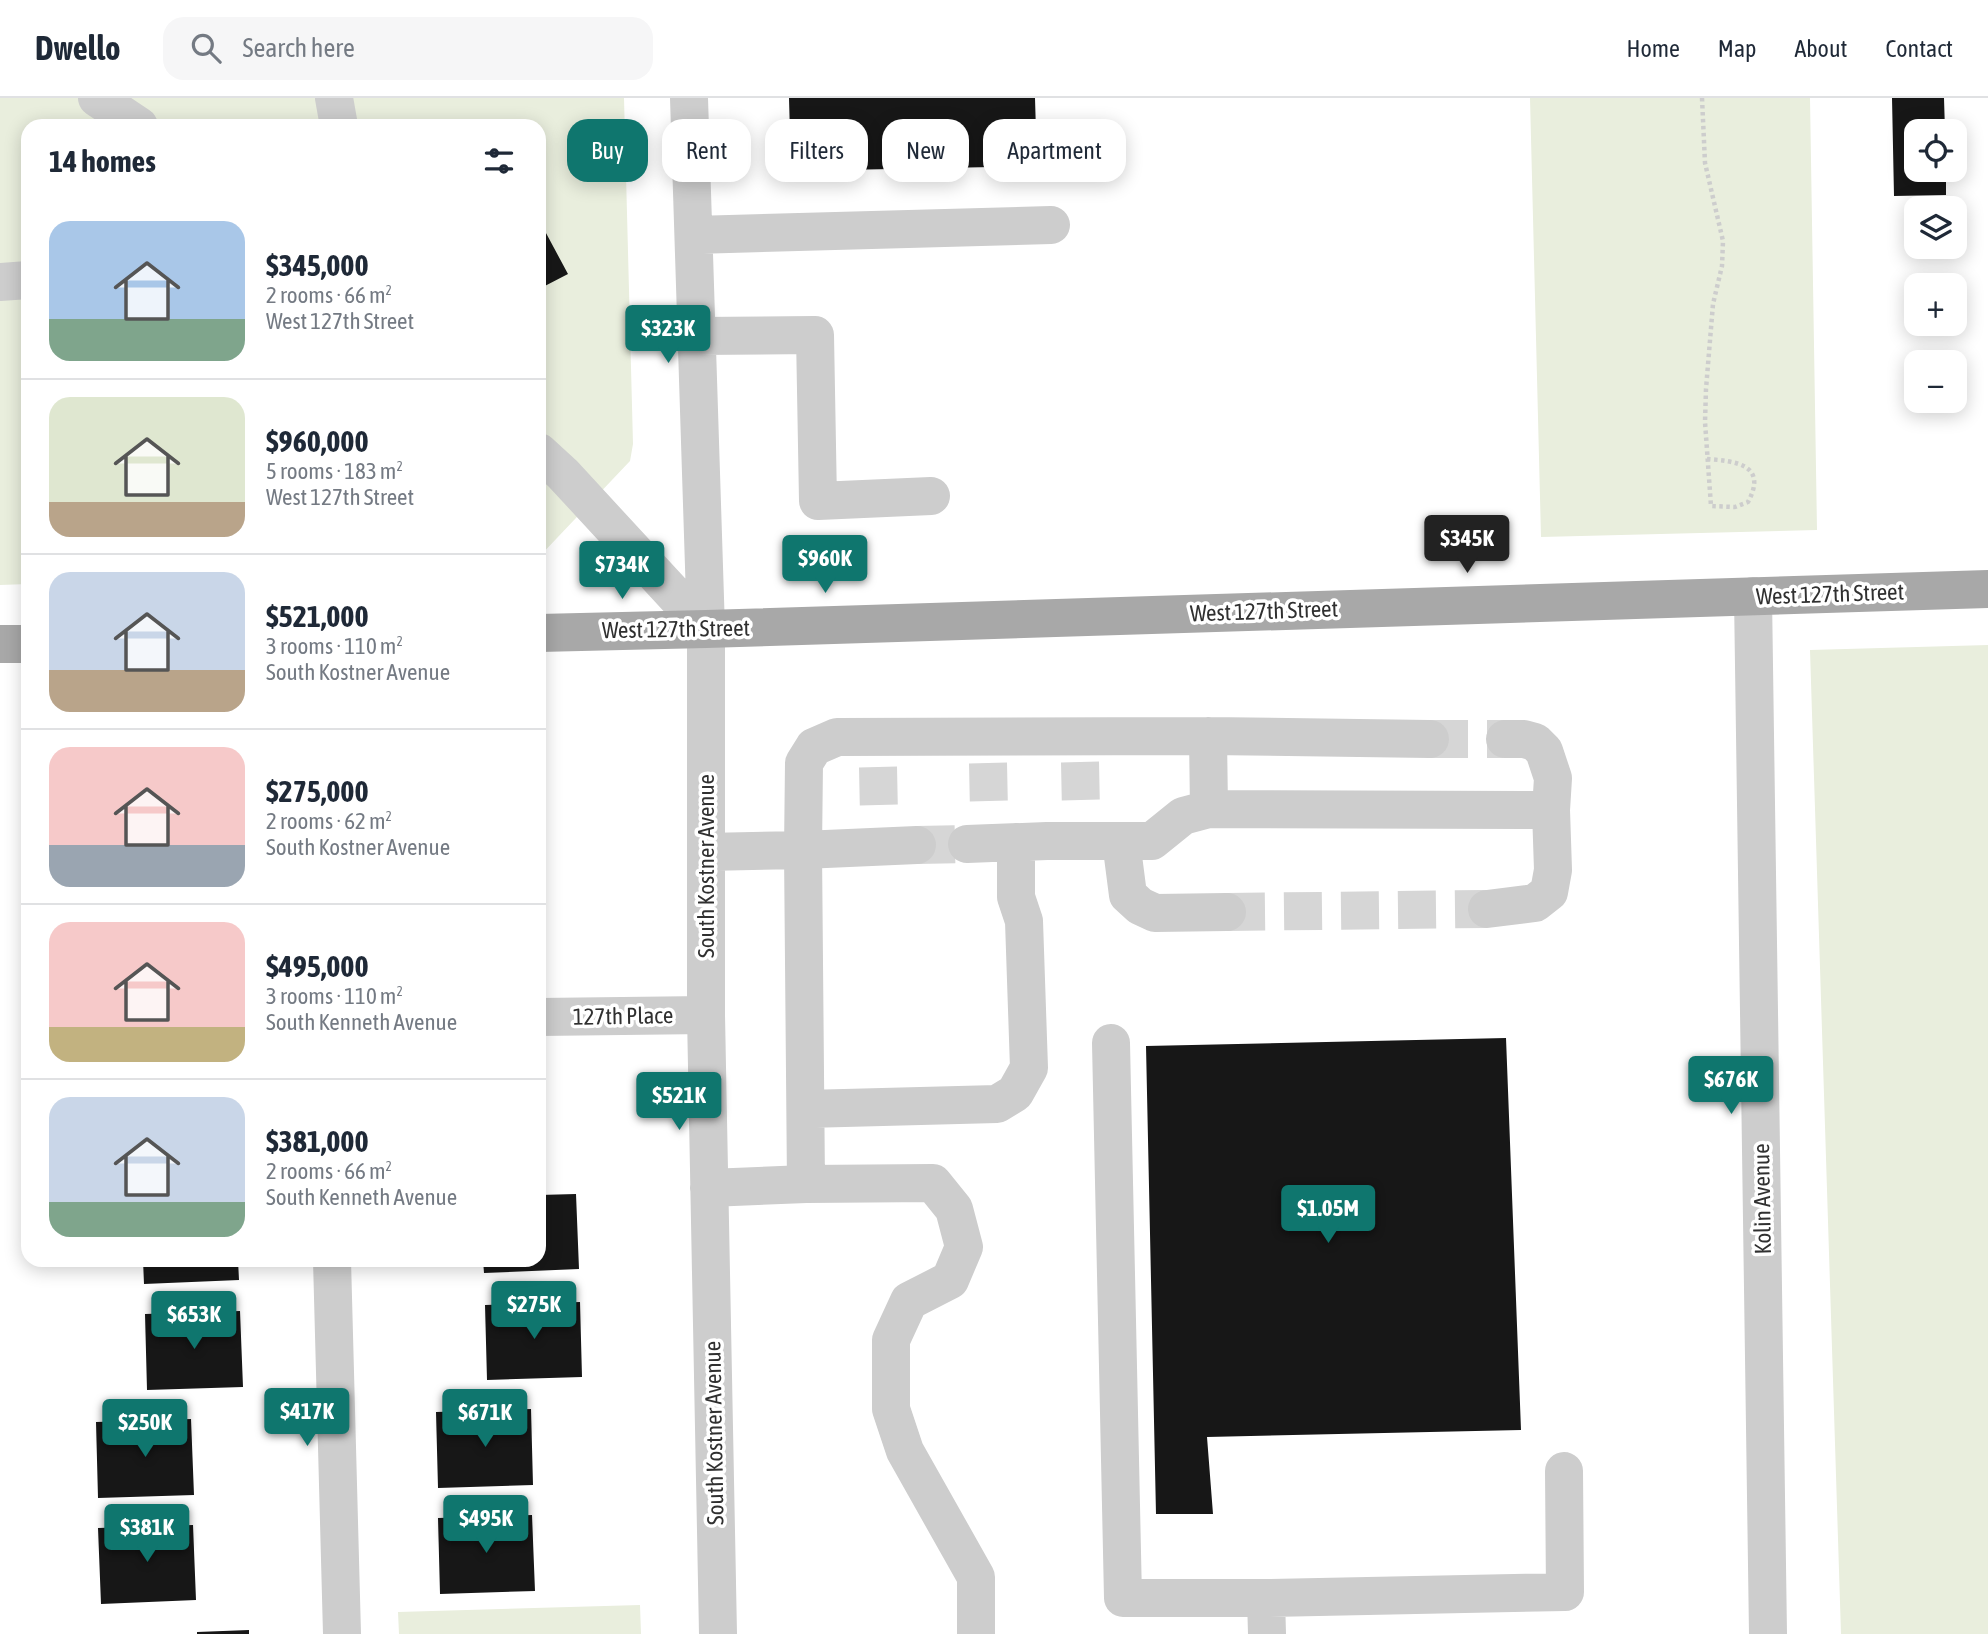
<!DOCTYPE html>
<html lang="en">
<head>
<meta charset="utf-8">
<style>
  body { margin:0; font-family:"Asap Condensed",sans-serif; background:#f6f6f7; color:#1f2937; height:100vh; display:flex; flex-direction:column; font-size:26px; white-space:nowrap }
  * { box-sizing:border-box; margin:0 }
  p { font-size:23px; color:#747a83 }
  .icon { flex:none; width:38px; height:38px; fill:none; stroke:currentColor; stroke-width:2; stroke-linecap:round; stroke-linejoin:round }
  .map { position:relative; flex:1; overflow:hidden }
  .panel { position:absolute; left:21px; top:21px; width:525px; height:1148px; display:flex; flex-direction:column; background:#fff; border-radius:21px; box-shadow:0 4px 18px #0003 }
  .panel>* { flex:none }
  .top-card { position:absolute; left:567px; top:21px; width:665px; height:63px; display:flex; gap:14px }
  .tools { position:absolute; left:1904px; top:21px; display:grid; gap:14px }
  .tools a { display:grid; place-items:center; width:63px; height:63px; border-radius:14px; background:#fff; box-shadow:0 4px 18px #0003; font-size:35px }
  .price { position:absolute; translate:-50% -60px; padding:0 16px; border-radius:7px; background:#0f766e; color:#fff; font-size:23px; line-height:46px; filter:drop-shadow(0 2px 4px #0008) }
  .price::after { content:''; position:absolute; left:50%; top:42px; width:21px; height:16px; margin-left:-10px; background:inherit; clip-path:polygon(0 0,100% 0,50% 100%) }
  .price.current { background:#222; color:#fff }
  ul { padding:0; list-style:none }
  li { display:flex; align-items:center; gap:21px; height:175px; padding:0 28px }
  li+li { border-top:2px solid #e0e1e3 }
  li span { display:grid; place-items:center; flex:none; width:196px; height:140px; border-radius:21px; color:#555 }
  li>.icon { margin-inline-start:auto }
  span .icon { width:84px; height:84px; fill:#fffc; stroke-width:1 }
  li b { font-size:30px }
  h2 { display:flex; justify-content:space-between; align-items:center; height:84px; padding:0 28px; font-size:30px }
  .chip { padding:0 24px; border-radius:21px; background:#fff; box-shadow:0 4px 18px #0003; font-size:24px; line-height:63px }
  .chip.current { background:#0f766e; color:#fff }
  header { display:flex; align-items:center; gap:42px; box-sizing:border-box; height:98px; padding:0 35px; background:#fff; border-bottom:2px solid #e0e1e3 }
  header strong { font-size:33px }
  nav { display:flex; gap:38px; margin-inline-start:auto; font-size:24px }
  .search { width:490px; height:63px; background:#f6f6f7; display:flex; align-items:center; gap:18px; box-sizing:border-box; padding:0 24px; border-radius:21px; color:#747a83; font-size:26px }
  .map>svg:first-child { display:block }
  .green { fill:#e9eedd }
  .building { fill:#171717 }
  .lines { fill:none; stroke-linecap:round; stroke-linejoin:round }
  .minor-tunnel { stroke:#d6d6d6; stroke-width:38; stroke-dasharray:38 19; stroke-linecap:butt }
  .path { stroke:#cdcdcd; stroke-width:4.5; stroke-dasharray:3.5 3.5; stroke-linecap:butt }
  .minor { stroke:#cdcdcd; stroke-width:38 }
  .major { stroke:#a8a8a8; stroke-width:38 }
  .labels { text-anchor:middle; stroke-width:7; stroke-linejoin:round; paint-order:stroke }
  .street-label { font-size:23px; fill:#303030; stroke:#fff }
</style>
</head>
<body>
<header>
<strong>Dwello</strong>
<div class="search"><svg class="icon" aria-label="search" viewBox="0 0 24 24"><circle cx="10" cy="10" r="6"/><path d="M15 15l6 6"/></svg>Search here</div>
<nav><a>Home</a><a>Map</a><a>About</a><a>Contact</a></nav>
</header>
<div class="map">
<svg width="1988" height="1536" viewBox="0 0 1988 1536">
  <rect width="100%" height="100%" fill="#fff"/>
  <path class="green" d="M0,0H624L633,346L630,363L539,459V28H28V486L0,487Z
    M1530,0H1810L1817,432L1541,439Z
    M1988,547V1536H1841L1810,552Z
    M640,1507L641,1536H399L398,1514Z"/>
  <path class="building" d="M789,0H1035L1037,68L791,73Z
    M1892,0H1944L1945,33H1916V72H1946V97L1894,98Z
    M539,122L568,176L539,191Z
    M1506,940L1521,1332L1207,1339L1213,1416H1156L1146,948Z
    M576,1096L579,1171L484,1175L483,1162H539V1097Z
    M143,1162H238L239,1182L144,1186Z
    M580,1204L582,1279L487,1282L485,1207Z
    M240,1213L243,1289L147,1292L145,1216Z
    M531,1311L533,1387L438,1390L436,1314Z
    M191,1321L194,1397L98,1400L96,1324Z
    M532,1417L535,1493L440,1496L438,1420Z
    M193,1427L196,1502L101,1506L98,1430Z
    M249,1532V1536H197V1534Z"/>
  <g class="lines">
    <path class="minor-tunnel" d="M1430,641H1505
      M1080,664L1081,713
      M988,665L989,713
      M878,669L879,717
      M917,747L967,746
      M1227,814L1487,811"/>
    <path class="path" d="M1702,0L1705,65L1723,143L1722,168L1713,206L1706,291L1705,324L1711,408L1735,409L1748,404C1768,367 1736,363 1707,361"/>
    <path class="minor" d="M97,0L139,28
      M334,0L339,28
      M689,0L706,531V917L718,1536
      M694,137L1051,127
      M0,184L28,182
      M697,238L815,237L818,403L931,398
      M539,354L563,376L706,531
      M1753,498L1768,1536
      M1208,638L1209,711
      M1121,743L1128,797L1140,808L1155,815L1227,814
      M967,746L1047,743H1152L1183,718L1209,711L1551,712
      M706,754L803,752L804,665L814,649L837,639L1208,638L1430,641
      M1487,811L1535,805L1549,794L1553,772L1551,712L1553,680L1544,653L1535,644L1524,641H1505
      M539,919L706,917
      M1111,945L1123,1500H1266L1267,1536
      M806,1011L997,1006L1015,995L1029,970L1024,823L1016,799V744
      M806,1086L933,1085L954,1111L964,1149L950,1182L909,1203L891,1242V1311L905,1353L976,1479V1536
      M709,1090L806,1086L803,752L917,747
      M332,1162L342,1536
      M1266,1500L1565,1494L1564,1373"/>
    <path class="major" d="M539,535L706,531L1988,491
      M0,546H28"/>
  </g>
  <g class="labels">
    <g class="street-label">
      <text transform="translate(1830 496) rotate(-2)" y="8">West 127th Street</text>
      <text transform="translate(1264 513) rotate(-2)" y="8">West 127th Street</text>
      <text transform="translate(676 531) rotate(-1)" y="8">West 127th Street</text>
      <text transform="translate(706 768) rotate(-90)" y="8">South Kostner Avenue</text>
      <text transform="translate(623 918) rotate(-1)" y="8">127th Place</text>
      <text transform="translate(1762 1101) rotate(-91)" y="8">Kolin Avenue</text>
      <text transform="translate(714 1335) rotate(-91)" y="8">South Kostner Avenue</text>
    </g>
  </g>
</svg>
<div class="tools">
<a><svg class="icon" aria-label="locate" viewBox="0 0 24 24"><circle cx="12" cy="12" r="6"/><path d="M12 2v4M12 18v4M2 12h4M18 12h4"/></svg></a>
<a><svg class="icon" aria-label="layers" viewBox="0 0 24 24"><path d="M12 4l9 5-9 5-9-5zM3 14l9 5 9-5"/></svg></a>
<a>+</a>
<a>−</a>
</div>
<b class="price" style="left:668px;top:267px">$323K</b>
<b class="price current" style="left:1467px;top:477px">$345K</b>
<b class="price" style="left:825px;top:497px">$960K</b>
<b class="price" style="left:622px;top:503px">$734K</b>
<b class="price" style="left:1731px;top:1018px">$676K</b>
<b class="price" style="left:679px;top:1034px">$521K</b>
<b class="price" style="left:1328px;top:1147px">$1.05M</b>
<b class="price" style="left:534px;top:1243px">$275K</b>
<b class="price" style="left:194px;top:1253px">$653K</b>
<b class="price" style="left:307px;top:1350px">$417K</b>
<b class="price" style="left:485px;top:1351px">$671K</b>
<b class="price" style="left:145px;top:1361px">$250K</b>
<b class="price" style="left:486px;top:1457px">$495K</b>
<b class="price" style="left:147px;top:1466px">$381K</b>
<div class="top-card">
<a class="chip current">Buy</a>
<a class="chip">Rent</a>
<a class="chip">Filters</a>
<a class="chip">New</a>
<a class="chip">Apartment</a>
</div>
<section class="panel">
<h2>14 homes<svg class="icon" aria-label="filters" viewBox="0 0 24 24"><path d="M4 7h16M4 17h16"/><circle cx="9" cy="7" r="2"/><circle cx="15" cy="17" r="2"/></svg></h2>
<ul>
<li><span style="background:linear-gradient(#a9c7e8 70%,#7fa58c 0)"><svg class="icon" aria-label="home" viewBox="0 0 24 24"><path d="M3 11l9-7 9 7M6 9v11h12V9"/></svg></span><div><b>$345,000</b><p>2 rooms · 66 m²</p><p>West 127th Street</p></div></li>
<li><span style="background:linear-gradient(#dfe7d0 75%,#b9a48a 0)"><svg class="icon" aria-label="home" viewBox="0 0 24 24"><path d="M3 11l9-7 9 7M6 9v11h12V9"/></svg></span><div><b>$960,000</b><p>5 rooms · 183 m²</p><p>West 127th Street</p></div></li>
<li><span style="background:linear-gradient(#c9d6e8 70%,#b9a48a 0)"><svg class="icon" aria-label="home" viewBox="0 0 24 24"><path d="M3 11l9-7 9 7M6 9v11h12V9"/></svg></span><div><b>$521,000</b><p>3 rooms · 110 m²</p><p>South Kostner Avenue</p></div></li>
<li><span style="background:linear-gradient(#f6c9c9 70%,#9aa5b1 0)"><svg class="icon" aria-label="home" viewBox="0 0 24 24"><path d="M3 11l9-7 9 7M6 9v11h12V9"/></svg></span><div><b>$275,000</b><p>2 rooms · 62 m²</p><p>South Kostner Avenue</p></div></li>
<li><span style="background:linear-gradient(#f6c9c9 75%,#c2b280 0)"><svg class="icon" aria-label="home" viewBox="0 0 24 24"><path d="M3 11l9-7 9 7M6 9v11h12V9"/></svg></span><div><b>$495,000</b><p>3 rooms · 110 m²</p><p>South Kenneth Avenue</p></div></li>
<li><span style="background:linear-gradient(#c9d6e8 75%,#7fa58c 0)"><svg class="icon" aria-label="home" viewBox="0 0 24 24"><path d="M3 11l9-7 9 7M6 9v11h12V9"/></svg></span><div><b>$381,000</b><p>2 rooms · 66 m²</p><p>South Kenneth Avenue</p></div></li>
</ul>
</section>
</div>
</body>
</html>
